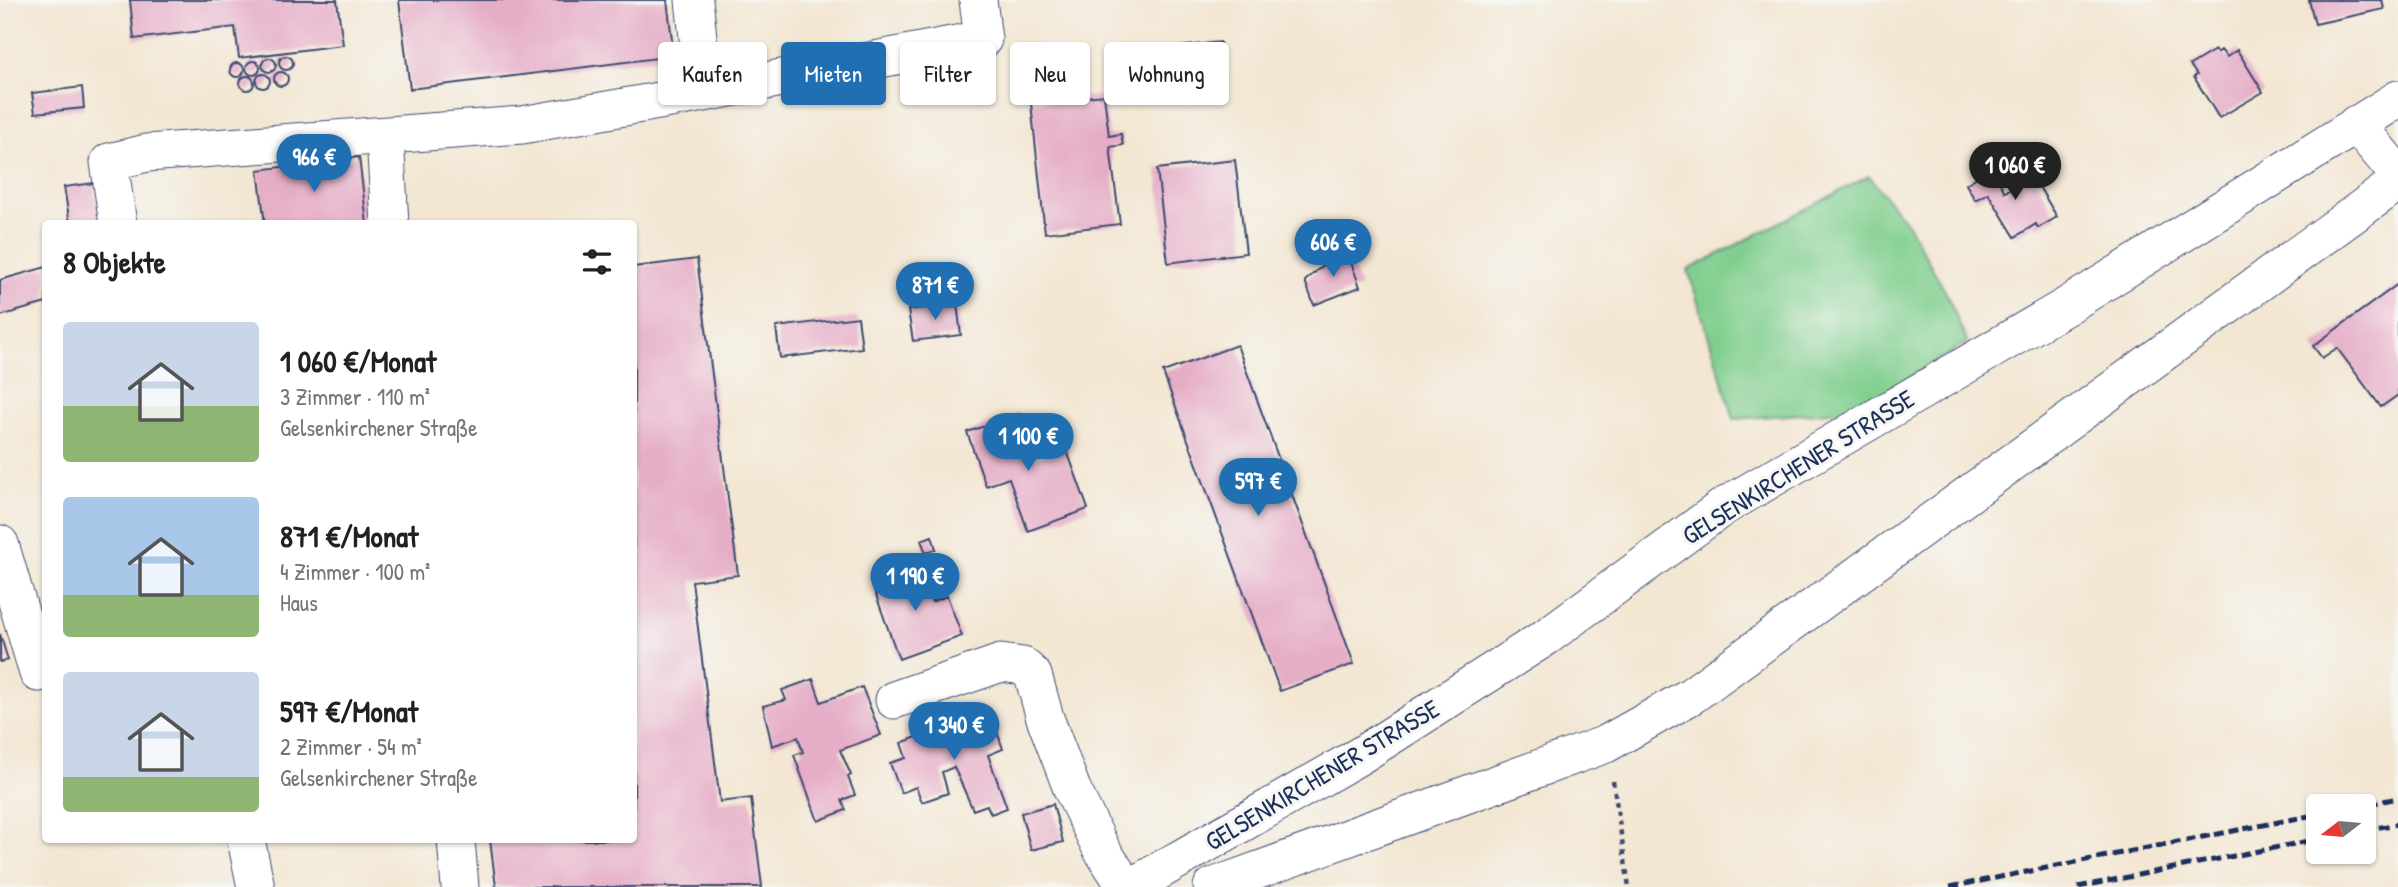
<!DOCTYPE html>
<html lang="de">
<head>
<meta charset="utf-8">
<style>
  body { margin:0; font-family:"Patrick Hand",sans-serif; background:#f2f2f2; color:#202124; height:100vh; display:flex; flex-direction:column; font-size:26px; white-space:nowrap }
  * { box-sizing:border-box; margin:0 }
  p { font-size:23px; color:#757577 }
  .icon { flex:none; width:38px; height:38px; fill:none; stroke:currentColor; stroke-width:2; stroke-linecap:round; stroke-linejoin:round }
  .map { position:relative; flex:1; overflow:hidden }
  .panel { position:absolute; left:42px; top:220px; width:595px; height:623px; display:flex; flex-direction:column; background:#fff; border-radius:7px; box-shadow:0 2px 5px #0004 }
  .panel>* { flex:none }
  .guide { position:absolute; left:658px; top:42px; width:665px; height:63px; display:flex; gap:14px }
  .needle { width:46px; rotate:254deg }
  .controls { position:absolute; left:2306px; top:794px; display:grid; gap:14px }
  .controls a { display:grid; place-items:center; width:70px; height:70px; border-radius:7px; background:#fff; box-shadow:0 2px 5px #0004; font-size:35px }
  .price { position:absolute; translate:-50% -60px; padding:0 16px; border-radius:24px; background:#1f6fb2; color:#fff; font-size:23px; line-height:46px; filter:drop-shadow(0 2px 4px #0008) }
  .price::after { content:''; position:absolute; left:50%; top:42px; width:21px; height:16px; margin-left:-10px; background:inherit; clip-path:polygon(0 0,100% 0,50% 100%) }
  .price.current { background:#222; color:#fff }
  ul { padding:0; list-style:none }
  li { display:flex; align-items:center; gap:21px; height:175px; padding:0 21px }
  li span { display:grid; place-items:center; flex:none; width:196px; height:140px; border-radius:7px; color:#555 }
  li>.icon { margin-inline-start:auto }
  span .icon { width:84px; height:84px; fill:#fffc; stroke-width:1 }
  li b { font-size:30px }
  h2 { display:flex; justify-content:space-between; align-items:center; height:84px; padding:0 21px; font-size:30px }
  .chip { padding:0 24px; border-radius:7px; background:#fff; box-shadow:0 2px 5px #0004; font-size:24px; line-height:63px }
  .chip.current { background:#1f6fb2; color:#fff }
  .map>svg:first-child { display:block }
  .green { fill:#81cf8f; stroke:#4e7f76; stroke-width:2 }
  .building { fill:#e6adc7 }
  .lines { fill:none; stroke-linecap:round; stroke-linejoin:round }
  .minor-casing { stroke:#3b4a6f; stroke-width:39 }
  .path { stroke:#3b4a6f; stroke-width:4.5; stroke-dasharray:5 5; stroke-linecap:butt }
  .minor { stroke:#fff; stroke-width:37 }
  .rail { stroke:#1b2f5e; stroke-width:5; stroke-dasharray:10 5; stroke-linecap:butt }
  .labels { text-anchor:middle; stroke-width:6; stroke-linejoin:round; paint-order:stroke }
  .street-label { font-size:26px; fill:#1b2f5e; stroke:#f6f6f2 }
</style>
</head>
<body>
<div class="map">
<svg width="2398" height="887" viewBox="0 0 2398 887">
  <rect width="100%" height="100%" fill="#f6f6f2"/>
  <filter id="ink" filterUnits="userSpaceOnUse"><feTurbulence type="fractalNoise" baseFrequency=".0143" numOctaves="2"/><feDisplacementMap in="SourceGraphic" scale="14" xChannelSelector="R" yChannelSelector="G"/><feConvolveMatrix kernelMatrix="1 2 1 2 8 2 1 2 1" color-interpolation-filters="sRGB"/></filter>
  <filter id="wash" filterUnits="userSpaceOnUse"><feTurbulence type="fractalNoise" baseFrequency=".00686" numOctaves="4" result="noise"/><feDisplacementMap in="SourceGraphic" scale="28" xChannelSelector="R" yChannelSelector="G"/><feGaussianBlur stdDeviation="1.57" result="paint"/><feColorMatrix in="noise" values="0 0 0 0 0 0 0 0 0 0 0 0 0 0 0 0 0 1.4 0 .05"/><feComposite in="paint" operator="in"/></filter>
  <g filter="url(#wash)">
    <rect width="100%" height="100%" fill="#f3e6d2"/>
    <path class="green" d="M1869,176L1909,226L1947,295L1967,342L1856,410L1734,419L1688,270Z"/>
    <g id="blocks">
      <path class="building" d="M130,0H337L343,45L239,58L235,27L134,39Z
        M399,0H667L674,56L410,89Z
        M2309,0H2382L2384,9L2315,24Z
        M1220,42L1226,91L1149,100L1144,51Z
        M2215,50L2217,53L2221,50L2227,57L2237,50L2263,92L2219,118L2194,77L2197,75L2190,65Z
        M279 63a7 7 0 1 1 14 0a7 7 0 1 1-14 0Z
        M262 65a7 7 0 1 1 14 0a7 7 0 1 1-14 0Z
        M246 68a7 7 0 1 1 14 0a7 7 0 1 1-14 0Z
        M230 70a7 7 0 1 1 14 0a7 7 0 1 1-14 0Z
        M274 79a7 7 0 1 1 14 0a7 7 0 1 1-14 0Z
        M256 81a7 7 0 1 1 14 0a7 7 0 1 1-14 0Z
        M240 83a7 7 0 1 1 14 0a7 7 0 1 1-14 0Z
        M82,87L84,108L35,113L32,93Z
        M1104,95L1109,136L1121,134L1123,145L1110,147L1120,224L1045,233L1031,103Z
        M359,157L367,224H265L258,170Z
        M1235,160L1246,253L1168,263L1157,169Z
        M1991,168L2005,192L2032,175L2057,217L2038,228L2036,224L2015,237L1988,193L1975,200L1966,184Z
        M94,183L100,224H70L64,187Z
        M1345,246L1360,287L1314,305L1305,281Z
        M697,259L738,575L692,581L720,802L751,798L762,887H496L490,840H634V267Z
        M46,267V303L0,316V280Z
        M2398,284V395L2381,407L2337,348L2322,358L2313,346Z
        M957,304L961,335L913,341L908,310Z
        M858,317L862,348L780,358L776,327Z
        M1237,345L1354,664L1280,691L1163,372Z
        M1019,414L1035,459L1066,448L1088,509L1028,531L1009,478L986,486L967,432Z
        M932,536L936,549L926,553L921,540Z
        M916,558L932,602L947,596L962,636L899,659L873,587L899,576L898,570L904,576L900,563Z
        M0,634L8,660L0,662Z
        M813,679L821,702L862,687L881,735L840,750L851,775L848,777L855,795L842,800L846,810L818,821L794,755L803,752L798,737L772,746L763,706L786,700L782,690Z
        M989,709L1003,749L988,755L1007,808L991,814L987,805L973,810L954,767L942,772L948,793L922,802L916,787L901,793L890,763L906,758L901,743Z
        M1053,804L1063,842L1031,850L1021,813Z"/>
    </g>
  </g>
  <g filter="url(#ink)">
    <use href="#blocks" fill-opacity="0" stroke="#3b4a6f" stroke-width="2"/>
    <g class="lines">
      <defs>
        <path id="minor" d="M694,0L704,93
          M2356,124L2398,174
          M385,136L390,224
          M118,224L109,162L147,153L522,125L704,93L983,39L978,0
          M0,544L38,673L46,671
          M894,700L1001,663L1023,666L1033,675L1045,718L1072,789L1102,850L1126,887
          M246,840L256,887
          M456,840L460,887
          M1131,887L1361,755L1546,637L1723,507L2065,307L2398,99
          M1212,887L1606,744L1691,696L2398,182"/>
      </defs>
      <use href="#minor" class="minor-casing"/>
      <path class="path" d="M1613,781L1629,887"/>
      <use href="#minor" class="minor"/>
      <path class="rail" d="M2354,807L2398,798
        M2364,830L2398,824
        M1950,887L2319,814
        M2078,887L2319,839"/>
    </g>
  </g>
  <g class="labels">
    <g class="street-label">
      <text transform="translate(1798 467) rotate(-32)" y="9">GELSENKIRCHENER STRASSE</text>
      <text transform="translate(1322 775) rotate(-31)" y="9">GELSENKIRCHENER STRASSE</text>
    </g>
  </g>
</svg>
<div class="controls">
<a><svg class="needle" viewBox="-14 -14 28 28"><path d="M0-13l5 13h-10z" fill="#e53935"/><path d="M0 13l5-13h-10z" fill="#757577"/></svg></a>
</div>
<b class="price" style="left:314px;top:194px">966 €</b>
<b class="price current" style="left:2015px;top:202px">1 060 €</b>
<b class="price" style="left:1333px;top:279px">606 €</b>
<b class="price" style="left:935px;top:322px">871 €</b>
<b class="price" style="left:1028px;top:473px">1 100 €</b>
<b class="price" style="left:1258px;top:518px">597 €</b>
<b class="price" style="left:915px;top:613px">1 190 €</b>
<b class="price" style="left:954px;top:762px">1 340 €</b>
<div class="guide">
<a class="chip">Kaufen</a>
<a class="chip current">Mieten</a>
<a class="chip">Filter</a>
<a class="chip">Neu</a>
<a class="chip">Wohnung</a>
</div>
<section class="panel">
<h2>8 Objekte<svg class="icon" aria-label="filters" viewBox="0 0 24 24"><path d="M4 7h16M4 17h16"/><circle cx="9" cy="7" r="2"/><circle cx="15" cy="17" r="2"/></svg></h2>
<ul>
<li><span style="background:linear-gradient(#c9d6e8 60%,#8fb573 0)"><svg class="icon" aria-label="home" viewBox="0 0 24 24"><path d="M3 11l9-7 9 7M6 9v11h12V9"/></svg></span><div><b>1 060 €/Monat</b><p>3 Zimmer · 110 m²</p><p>Gelsenkirchener Straße</p></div></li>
<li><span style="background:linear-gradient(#a9c7e8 70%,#8fb573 0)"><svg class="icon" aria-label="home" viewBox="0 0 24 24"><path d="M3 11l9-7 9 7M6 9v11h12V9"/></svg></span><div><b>871 €/Monat</b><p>4 Zimmer · 100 m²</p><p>Haus</p></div></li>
<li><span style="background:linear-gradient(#c9d6e8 75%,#8fb573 0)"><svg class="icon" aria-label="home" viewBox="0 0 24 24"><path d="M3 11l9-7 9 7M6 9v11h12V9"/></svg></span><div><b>597 €/Monat</b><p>2 Zimmer · 54 m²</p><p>Gelsenkirchener Straße</p></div></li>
</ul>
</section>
</div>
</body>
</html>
